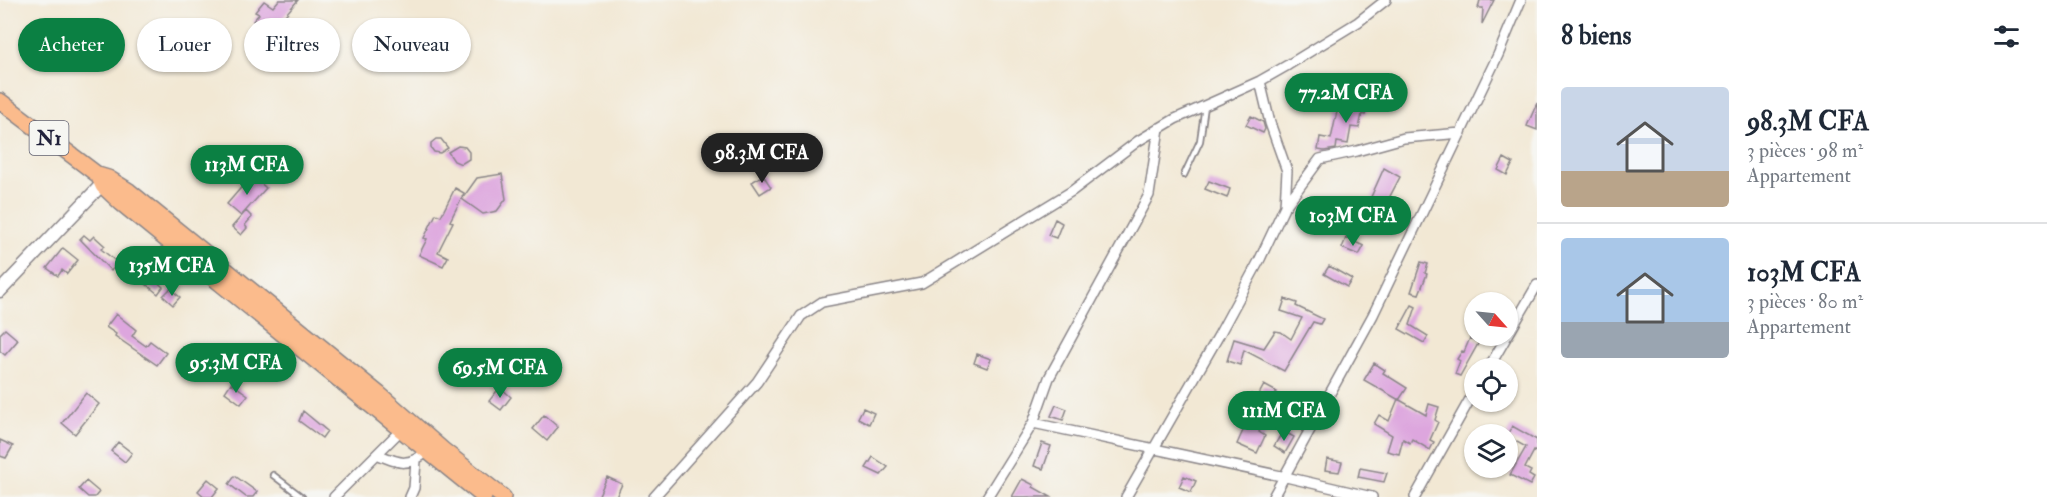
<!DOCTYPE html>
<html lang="fr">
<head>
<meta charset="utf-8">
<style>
  body { margin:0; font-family:"IM FELL Double Pica",serif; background:#f6f6f7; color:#1f2937; height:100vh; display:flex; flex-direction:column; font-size:22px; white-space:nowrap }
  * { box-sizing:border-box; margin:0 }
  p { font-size:20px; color:#747a83 }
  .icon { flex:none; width:33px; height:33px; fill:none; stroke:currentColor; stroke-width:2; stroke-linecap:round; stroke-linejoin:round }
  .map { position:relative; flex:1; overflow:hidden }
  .sheet { display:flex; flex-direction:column; background:#fff; width:510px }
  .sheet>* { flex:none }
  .guide { position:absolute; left:18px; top:18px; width:570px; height:54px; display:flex; gap:12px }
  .needle { width:39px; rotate:117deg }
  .fabs { position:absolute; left:1464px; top:292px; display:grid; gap:12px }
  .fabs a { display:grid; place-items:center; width:54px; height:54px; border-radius:50%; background:#fff; box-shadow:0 2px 4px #0004; font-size:30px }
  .price { position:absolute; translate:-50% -51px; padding:0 14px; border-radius:21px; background:#0b8043; color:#fff; font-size:20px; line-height:39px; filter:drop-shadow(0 2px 3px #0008) }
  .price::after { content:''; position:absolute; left:50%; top:36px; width:18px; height:14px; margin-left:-9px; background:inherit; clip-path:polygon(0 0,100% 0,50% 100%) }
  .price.on { background:#222; color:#fff }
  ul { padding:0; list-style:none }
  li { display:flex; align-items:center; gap:18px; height:150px; padding:0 24px }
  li+li { border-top:2px solid #e0e1e3 }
  li span { display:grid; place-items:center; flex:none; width:168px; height:120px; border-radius:6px; color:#555 }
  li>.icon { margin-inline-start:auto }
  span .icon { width:72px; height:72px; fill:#fffc; stroke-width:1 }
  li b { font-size:26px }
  h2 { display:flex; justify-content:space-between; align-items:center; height:72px; padding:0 24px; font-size:26px }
  .pill { padding:0 21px; border-radius:27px; background:#fff; box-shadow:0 2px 4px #0004; font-size:21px; line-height:54px }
  .pill.on { background:#0b8043; color:#fff }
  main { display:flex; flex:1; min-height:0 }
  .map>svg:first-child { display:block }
  .building { fill:#dda6de }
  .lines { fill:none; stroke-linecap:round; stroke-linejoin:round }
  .service-casing { stroke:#8a8588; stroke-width:8 }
  .minor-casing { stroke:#8a8588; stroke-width:12 }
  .tertiary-casing { stroke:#8a8588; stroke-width:15 }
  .primary-casing { stroke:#8a8588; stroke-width:18 }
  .service { stroke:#fff; stroke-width:4.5 }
  .minor { stroke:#fff; stroke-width:9 }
  .tertiary { stroke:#fff; stroke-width:12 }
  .primary { stroke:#fbbb8c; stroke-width:15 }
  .labels { text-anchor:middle; stroke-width:6; stroke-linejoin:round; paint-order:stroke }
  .shield { fill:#f6f6f2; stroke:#626272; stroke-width:1.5 }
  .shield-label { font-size:20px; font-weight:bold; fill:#22223b }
</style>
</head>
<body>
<main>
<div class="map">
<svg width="1537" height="497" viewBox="0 0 1537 497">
  <rect width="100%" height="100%" fill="#f6f6f2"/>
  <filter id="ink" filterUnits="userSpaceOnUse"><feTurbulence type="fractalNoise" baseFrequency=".0167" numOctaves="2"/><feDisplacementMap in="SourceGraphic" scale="12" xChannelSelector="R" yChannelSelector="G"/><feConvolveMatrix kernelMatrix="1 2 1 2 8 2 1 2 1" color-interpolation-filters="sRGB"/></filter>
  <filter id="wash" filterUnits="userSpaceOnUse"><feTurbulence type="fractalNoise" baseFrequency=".008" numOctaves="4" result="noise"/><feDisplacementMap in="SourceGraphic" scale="24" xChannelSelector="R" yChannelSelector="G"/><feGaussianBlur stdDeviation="1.35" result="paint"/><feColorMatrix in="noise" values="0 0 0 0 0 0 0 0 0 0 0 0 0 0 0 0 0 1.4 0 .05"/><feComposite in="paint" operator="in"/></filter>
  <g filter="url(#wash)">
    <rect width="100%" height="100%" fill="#f2e8d4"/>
    <g id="blocks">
      <path class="building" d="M279,0H298L269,34L253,21L259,14L255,12L264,1L273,7Z
        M1480,0H1494L1482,24L1483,8H1478Z
        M1361,88L1367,90L1365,100L1370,102L1365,115L1362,114L1359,128L1351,127L1348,144L1337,142L1336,149L1324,151L1318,150L1320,137L1331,139L1338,107L1354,111Z
        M1537,103V130L1527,126Z
        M1251,116L1263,122L1265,129L1263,133L1246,125Z
        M436,139H441L448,148L440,153L434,152L431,148V143Z
        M458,146L465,147L469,152V159L461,164L454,161L448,152Z
        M1504,158L1513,163L1507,175L1498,170Z
        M1384,168L1400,177L1376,223L1373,222L1372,225L1363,221L1373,198L1371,197Z
        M502,174L506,199L497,211L483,214L462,199L477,178Z
        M252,175L266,188L241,216L227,204Z
        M763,175L771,187L760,194L752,182Z
        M1209,181L1230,189L1227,198L1205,189Z
        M455,188L464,193L450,221L453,222L438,252L448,257L443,266L419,255L427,239L424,238L436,214L441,216Z
        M1316,197L1325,202L1319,214L1310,209Z
        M246,211L252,217L245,225L247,228L241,235L232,227Z
        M1055,219L1062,223L1056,238L1048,235Z
        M84,235L90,240L94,236L105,246L101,249L118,263L111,271L80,239Z
        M1346,238L1364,246L1359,255L1342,248Z
        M63,248L78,260L67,274L62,270L58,276L47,268Z
        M1421,262L1428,264L1425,273L1427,274L1419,294L1411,292Z
        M1329,266L1352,279L1347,287L1324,274Z
        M147,273L163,287L158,294L141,280Z
        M170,289L180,297L173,305L163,296Z
        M1285,299L1297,303L1296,306L1323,319L1320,324L1313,322L1284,371L1244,350L1240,365L1227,361L1234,339L1264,348L1275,331L1281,332L1291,339L1302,318L1281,311Z
        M1412,305L1416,307L1410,325L1428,336L1424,343L1399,329Z
        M116,314L136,330L132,336L146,346L150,341L166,353L157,365L115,336L116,334L106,327Z
        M5,329L18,340L5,355L0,351V334Z
        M1470,338L1479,342L1460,376L1455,374L1460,361L1457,359L1462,351L1464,352Z
        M977,354L991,359L987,368L974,363Z
        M1374,363L1385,370L1383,373L1407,388L1399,400L1364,380Z
        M231,383L248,395L241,404L225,392Z
        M1264,385L1277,392L1271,402L1267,400L1256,420L1263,423L1259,432L1265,436L1257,453L1237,444L1246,424L1236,418L1251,394L1257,398Z
        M500,387L511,397L501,410L489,401Z
        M86,393L99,404L75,434L62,423Z
        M1398,399L1426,415L1429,404L1439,407L1435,420L1438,422L1430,440L1434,442L1430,450L1412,439L1410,443L1403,439L1399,454L1387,451L1392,435L1374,424L1379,415L1389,421Z
        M1056,405L1067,409L1063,420L1051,416Z
        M863,408L874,413L869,424L858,418Z
        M303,411L327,431L322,438L299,421Z
        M544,415L558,427L547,441L533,429Z
        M1512,426L1537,440V452L1534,451L1525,468L1531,471L1529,475L1534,478L1530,485L1510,475L1526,447L1508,437L1507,435Z
        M1283,431L1294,437L1285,453L1274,446Z
        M0,440L13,446L6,458L0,456Z
        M118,442L132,453L125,462L111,451Z
        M1042,443L1051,446L1043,469L1034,466Z
        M873,457L888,467L881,475L866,468Z
        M1327,459L1342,462L1339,472L1325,470Z
        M1360,468L1387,473L1384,482L1358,477Z
        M235,476L257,492L253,497H246L229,484Z
        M1184,476L1196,481L1191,492L1179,487Z
        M607,477L622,484L616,497H598Z
        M208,479L219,488L212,497H205L198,491Z
        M1022,479L1034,485L1033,487L1051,497H1012Z
        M86,481L99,492L95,497H88L79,489Z"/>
    </g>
  </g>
  <g filter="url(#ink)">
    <use href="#blocks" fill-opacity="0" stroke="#8a8588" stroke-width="1.5"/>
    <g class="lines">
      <defs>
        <path id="service" d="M1184,175L1200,141L1205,106
          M273,475L302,497"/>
        <path id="minor" d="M1260,81L1270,123L1287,171L1285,206
          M1508,335L1537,285
          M1488,369L1507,336
          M1033,423L1286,477L1372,497
          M379,455C401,464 408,467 428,451
          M334,497L401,430
          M410,497L414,488L416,461
          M654,497L757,382L801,316L822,302L922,283L1072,191L1138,141L1175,119L1260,81L1288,65L1358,22L1386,0
          M987,497L1033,423L1049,378L1149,195L1159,128
          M1126,497L1219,335L1260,259L1284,208L1320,159L1357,151L1404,138L1461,133
          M1273,497L1373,315L1498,55L1521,0
          M1415,497L1474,392"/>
        <path id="tertiary" d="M0,291L107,179"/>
        <path id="primary" d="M0,101L98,175L108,178L129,191L379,394L443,450L503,497
          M98,175L103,186L121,203L484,497"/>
      </defs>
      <use href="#service" class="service-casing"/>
      <use href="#minor" class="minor-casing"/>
      <use href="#tertiary" class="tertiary-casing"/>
      <use href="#primary" class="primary-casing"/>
      <use href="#service" class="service"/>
      <use href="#minor" class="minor"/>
      <use href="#tertiary" class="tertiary"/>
      <use href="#primary" class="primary"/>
    </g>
  </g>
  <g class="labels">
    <rect class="shield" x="29.5" y="121" width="39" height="34" rx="4.5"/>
    <g class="shield-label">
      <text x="49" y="145">N1</text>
    </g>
  </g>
</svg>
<div class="fabs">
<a><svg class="needle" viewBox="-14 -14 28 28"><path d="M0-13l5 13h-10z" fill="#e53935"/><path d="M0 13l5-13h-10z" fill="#747a83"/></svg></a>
<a><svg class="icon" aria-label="locate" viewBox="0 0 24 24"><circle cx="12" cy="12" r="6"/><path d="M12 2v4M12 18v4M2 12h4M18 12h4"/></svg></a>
<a><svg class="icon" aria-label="layers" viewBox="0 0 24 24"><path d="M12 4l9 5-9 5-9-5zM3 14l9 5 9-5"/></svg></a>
</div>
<b class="price" style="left:1346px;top:124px">77.2M CFA</b>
<b class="price on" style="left:762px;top:184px">98.3M CFA</b>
<b class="price" style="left:247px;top:196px">113M CFA</b>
<b class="price" style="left:1353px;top:247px">103M CFA</b>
<b class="price" style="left:172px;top:297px">135M CFA</b>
<b class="price" style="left:236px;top:394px">95.3M CFA</b>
<b class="price" style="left:500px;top:399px">69.5M CFA</b>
<b class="price" style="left:1284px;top:442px">111M CFA</b>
<div class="guide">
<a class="pill on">Acheter</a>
<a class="pill">Louer</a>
<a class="pill">Filtres</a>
<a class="pill">Nouveau</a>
</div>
</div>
<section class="sheet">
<h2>8 biens<svg class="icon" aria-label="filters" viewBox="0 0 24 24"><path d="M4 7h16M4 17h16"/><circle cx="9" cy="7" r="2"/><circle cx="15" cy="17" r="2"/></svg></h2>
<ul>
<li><span style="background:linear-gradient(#c9d6e8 70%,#b9a48a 0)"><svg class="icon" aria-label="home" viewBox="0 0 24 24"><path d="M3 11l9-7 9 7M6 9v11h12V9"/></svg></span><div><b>98.3M CFA</b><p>3 pièces · 98 m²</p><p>Appartement</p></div></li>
<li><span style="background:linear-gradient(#a9c7e8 70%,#9aa5b1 0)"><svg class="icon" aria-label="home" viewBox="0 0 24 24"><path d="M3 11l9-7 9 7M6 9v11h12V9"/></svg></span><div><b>103M CFA</b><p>3 pièces · 80 m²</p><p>Appartement</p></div></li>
</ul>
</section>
</main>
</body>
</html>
